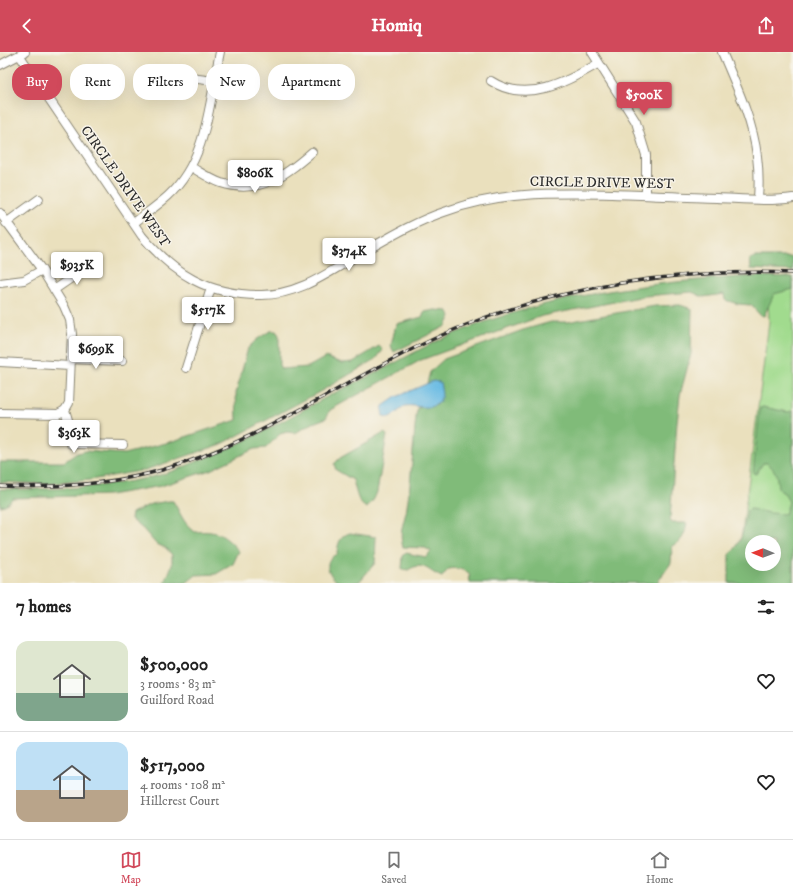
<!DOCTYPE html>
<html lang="en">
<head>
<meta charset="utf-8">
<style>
  body { margin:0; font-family:"IM FELL DW Pica",serif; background:#f6f6f6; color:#222; height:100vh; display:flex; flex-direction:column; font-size:15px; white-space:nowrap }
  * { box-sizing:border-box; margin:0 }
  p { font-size:13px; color:#767676 }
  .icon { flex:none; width:22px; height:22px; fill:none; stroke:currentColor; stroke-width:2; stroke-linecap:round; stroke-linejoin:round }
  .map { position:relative; height:531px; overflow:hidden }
  .sheet { display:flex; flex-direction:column; background:#fff; flex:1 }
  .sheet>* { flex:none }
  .guide { position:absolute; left:12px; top:12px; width:400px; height:36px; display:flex; gap:8px }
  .needle { width:26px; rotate:271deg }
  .controls { position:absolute; left:745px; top:483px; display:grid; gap:8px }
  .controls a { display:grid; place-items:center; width:36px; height:36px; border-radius:50%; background:#fff; box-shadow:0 4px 16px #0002; font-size:20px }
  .price { position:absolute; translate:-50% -34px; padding:0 9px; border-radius:4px; background:#fff; color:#222; font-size:13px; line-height:26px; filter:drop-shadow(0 1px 2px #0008) }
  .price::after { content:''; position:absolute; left:50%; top:24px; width:12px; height:9px; margin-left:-6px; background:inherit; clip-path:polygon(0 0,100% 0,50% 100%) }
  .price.on { background:#d1495b; color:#fff }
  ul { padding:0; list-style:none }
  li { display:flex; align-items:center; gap:12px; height:100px; padding:0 16px }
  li+li { border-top:1px solid #e0e0e0 }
  li span { display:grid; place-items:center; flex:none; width:112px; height:80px; border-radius:12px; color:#555 }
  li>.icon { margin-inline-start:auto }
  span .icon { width:48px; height:48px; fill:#fffc; stroke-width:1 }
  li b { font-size:17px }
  h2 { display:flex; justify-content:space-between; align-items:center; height:48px; padding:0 16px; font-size:17px }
  .pill { padding:0 14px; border-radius:16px; background:#fff; box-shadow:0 4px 16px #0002; font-size:14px; line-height:36px }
  .pill.on { background:#d1495b; color:#fff }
  header { display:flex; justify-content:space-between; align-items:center; height:52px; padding:0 16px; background:#d1495b; color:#fff; font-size:18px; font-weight:800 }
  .dock { display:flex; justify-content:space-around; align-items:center; height:56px; border-top:1px solid #e0e0e0; background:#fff; font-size:11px; color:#767676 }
  .dock a { display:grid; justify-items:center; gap:2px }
  .dock .on { color:#d1495b }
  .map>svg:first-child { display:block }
  .green { fill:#a1db8e; stroke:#66835c; fill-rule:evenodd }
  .forest { fill:#80bb79; stroke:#567352; fill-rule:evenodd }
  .water { fill:#69bbe4; stroke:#4a7388 }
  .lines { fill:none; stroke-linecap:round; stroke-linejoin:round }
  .minor-casing { stroke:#8a8674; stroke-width:10 }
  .minor { stroke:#fff; stroke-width:8 }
  .rail-casing { stroke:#2b2b2b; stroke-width:3.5 }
  .rail { stroke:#f7f3e8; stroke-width:2; stroke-dasharray:6; stroke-linecap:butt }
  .labels { text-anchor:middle; stroke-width:3; stroke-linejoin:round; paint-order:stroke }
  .street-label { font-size:14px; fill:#2b2b2b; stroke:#f7f3e8 }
</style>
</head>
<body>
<header><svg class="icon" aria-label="back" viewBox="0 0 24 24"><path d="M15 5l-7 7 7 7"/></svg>Homiq<svg class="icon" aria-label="share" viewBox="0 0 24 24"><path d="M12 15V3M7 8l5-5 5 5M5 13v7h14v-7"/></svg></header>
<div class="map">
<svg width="793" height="531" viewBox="0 0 793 531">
  <rect width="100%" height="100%" fill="#f7f3e8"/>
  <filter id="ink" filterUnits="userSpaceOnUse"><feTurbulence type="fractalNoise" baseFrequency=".025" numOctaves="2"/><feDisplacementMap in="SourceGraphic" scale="8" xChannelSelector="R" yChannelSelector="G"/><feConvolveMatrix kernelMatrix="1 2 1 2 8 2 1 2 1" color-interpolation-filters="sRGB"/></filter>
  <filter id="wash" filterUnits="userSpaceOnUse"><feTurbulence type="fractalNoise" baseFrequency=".012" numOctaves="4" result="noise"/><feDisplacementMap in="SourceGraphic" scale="16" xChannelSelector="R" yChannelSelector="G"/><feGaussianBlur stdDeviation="0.9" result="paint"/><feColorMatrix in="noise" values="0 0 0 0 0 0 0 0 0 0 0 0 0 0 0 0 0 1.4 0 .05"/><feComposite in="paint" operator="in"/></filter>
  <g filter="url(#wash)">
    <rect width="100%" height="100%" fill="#eae0bd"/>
    <path class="green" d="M767,224L793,227V531H740L741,489L769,270ZM752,490H774V512H752Z"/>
    <path class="forest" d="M755,205H793V219L751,217L750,207Z
      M759,224L793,225V237L774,242L764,264L760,263L751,253L738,252L725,248L724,242L703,245L692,240L645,244L542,264L421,308L330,358L326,366L313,371L295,381L287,380L280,382L266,396L254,397L210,418L161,434L109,443L13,446L5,453L0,454V437C53,438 108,436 160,423C175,419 190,412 205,406C250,389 291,364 334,341C350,333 366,326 381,318C405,306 428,292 453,282C551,242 655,229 759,224Z
      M680,253L692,257L691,302L680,343L677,370L670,468L672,471H687C685,482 683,489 672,494L671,511L657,531H470L469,521C465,518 455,515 449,517C446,519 444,523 442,525C428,520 424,508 408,518L402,517L403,504L406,501L426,505L431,499L425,496L403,495C398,480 405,469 407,455C412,423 413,389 417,356L437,353L433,329L427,331L430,320L444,307L523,278L551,270H567L655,254Z
      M435,258L448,259L451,264L446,274L394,300L391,294L396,272L422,265L424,260Z
      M270,279H276L279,283V313L281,317L308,315L326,305L342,311L353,310L379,294L383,298L376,307L323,338L222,392L145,418L90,428L47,432L0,430V410H64L77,401L85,399L124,402L170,390L237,368L236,341L248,296L256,288Z
      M763,355L788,360L793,359V531H729V503C742,493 744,475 747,459L751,457L769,461L785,462L789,450L784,441L778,437C777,426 777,418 767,411H763L756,422L753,421L760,356ZM752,490H774V512H752Z
      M384,381L387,383L377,440L374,447L367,456C357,452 356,438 353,428L336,418L334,412L340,406Z
      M169,449H173C181,462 183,471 195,480C218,478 224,483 239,499L233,512L216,522L196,523L186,531H165L172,513V503L166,496L156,492L143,477L131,467L132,461L151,452Z
      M350,481L376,485L375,511L359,530C354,531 346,531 340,530C332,528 324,515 330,507C332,504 335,504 337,501C338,491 340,484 350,481Z"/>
    <path class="water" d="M433,329L440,330L442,342L440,350C427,360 418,352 405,354L390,366L383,365L382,358L383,354L396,345Z"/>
  </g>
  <g filter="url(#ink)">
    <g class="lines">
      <defs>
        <path id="minor" d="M592,0L636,70L646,103V143
          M722,0C736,33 753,69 757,104C759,119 759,133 758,147
          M20,4L142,184C174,222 208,243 259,243C297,244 328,221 360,202C388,186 416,169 447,159C503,139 554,141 612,142C647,143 682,145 717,146C742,147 768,150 793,146
          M0,13L25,0
          M175,24L214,29
          M491,29C527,52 567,30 599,11
          M191,115C200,120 210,127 221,131C259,143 285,124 312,100
          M0,161L42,218L64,254L70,268L72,282L69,351L65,358L58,362L0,361
          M6,171L39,147
          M134,171C145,162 157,154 168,144C208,107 209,50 220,0
          M0,231L24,228L42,218
          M54,238L89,214
          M70,307L122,309
          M0,310L70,314
          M186,316L211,236
          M65,358L71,378V392L123,393"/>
      </defs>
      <use href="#minor" class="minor-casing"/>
      <use href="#minor" class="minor"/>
      <defs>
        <path id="rail" d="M0,434C54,436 109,433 162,418C267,388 356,319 456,277C559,234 682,216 793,221"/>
      </defs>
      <use href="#rail" class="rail-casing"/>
      <use href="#rail" class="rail"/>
    </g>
  </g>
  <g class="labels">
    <g class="street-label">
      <text transform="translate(602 130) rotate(1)" y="5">CIRCLE DRIVE WEST</text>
      <text transform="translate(126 134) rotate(55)" y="5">CIRCLE DRIVE WEST</text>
    </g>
  </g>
</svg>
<div class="controls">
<a><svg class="needle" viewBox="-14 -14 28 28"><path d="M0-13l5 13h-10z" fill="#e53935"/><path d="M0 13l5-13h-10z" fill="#767676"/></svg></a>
</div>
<b class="price on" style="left:644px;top:64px">$500K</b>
<b class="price" style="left:255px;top:142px">$806K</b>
<b class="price" style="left:349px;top:220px">$374K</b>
<b class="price" style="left:77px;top:234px">$935K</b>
<b class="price" style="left:208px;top:279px">$517K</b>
<b class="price" style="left:96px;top:318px">$699K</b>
<b class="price" style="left:74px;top:402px">$363K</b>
<div class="guide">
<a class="pill on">Buy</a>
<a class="pill">Rent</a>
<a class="pill">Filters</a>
<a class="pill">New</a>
<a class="pill">Apartment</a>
</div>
</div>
<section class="sheet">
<h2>7 homes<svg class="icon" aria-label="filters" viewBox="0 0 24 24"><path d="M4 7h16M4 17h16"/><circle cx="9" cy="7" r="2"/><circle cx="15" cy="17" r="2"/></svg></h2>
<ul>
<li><span style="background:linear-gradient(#dfe7d0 65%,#7fa58c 0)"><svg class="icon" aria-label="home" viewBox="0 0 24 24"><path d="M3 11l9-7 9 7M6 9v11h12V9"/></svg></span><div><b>$500,000</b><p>3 rooms · 83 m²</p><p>Guilford Road</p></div><svg class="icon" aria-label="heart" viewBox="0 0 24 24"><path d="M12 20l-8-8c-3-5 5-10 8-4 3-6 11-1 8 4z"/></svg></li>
<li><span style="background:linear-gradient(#bfe0f5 60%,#b9a48a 0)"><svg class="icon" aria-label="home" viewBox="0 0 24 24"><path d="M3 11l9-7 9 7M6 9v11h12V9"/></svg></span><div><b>$517,000</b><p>4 rooms · 108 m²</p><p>Hillcrest Court</p></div><svg class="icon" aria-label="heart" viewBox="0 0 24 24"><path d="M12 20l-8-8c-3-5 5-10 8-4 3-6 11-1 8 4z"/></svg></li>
</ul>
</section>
<nav class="dock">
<a class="on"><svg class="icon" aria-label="map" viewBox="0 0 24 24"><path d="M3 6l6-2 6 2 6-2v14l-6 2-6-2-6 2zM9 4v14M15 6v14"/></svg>Map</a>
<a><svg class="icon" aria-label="saved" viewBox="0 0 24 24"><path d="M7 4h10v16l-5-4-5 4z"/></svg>Saved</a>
<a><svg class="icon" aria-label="home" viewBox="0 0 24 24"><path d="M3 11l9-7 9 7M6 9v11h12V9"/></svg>Home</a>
</nav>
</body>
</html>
